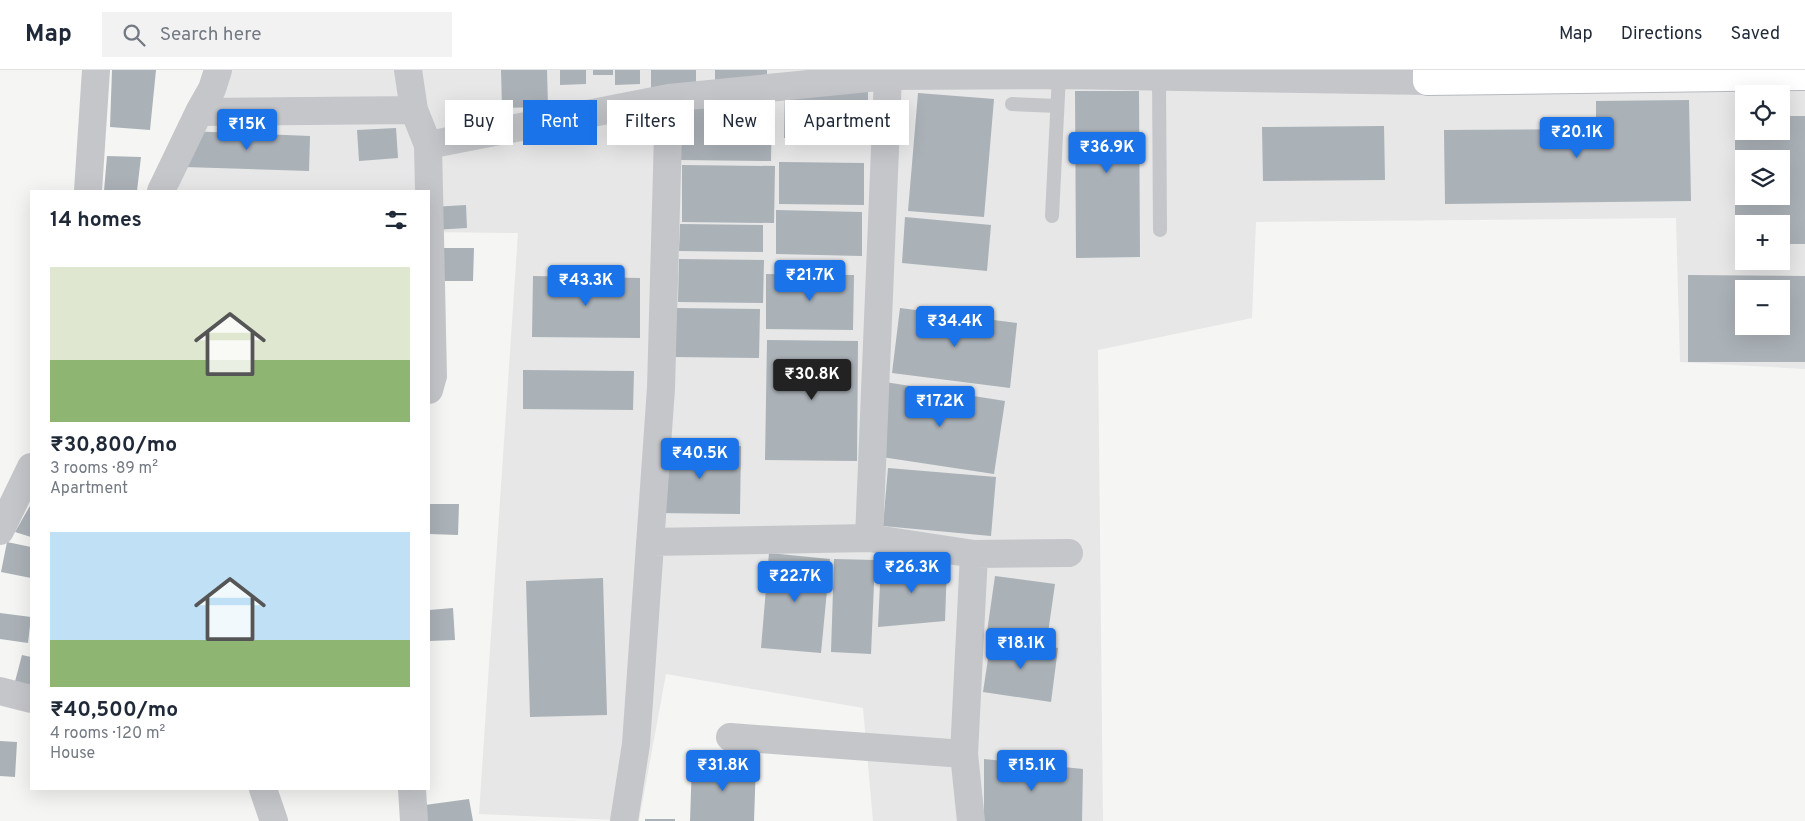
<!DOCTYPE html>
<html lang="en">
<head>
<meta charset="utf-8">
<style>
  body { margin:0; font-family:Overpass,sans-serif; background:#f2f2f3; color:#1f2937; height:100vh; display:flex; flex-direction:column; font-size:19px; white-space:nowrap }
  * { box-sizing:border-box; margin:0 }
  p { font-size:16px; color:#747a83 }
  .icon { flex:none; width:28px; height:28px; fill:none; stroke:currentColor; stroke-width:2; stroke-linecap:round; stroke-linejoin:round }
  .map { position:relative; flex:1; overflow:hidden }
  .sheet { position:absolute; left:30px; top:120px; width:400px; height:600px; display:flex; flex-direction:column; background:#fff; border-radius:0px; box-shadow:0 5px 20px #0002 }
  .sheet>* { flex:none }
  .top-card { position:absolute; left:445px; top:30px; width:475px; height:45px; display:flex; gap:10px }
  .controls { position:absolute; left:1735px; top:15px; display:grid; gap:10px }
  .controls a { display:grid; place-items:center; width:55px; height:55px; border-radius:0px; background:#fff; box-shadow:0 5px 20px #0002; font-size:25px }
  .price { position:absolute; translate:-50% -42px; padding:0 11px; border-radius:5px; background:#1a73e8; color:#fff; font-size:16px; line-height:32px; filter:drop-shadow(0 1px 2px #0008) }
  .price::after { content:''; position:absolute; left:50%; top:30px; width:15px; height:11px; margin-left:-8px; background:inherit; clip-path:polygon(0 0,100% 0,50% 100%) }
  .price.current { background:#222; color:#fff }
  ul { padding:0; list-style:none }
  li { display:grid; align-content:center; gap:10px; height:265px; padding:0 20px }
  li span { display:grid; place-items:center; height:155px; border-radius:0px; color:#555 }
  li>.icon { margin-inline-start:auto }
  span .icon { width:90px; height:90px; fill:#fffc; stroke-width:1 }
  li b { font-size:21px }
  h2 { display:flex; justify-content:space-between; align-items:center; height:60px; padding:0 20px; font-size:21px }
  .chip { padding:0 18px; border-radius:0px; background:#fff; box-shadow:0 5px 20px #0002; font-size:18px; line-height:45px }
  .chip.current { background:#1a73e8; color:#fff }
  header { display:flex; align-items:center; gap:30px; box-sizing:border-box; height:70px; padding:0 25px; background:#fff; border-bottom:1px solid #e0e1e3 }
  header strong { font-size:24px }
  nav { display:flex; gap:28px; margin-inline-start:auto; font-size:18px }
  .search { width:350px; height:45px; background:#f2f2f3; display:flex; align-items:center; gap:12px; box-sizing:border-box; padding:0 18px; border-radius:0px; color:#747a83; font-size:19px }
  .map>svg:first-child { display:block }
  .built { fill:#e6e7e6; fill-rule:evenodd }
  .building { fill:#aab1b7; fill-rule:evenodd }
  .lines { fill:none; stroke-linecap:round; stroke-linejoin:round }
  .secondary-casing { stroke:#b6b9be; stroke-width:30 }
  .lane { stroke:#c4c6ca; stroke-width:14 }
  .street { stroke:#c4c6ca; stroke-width:28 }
  .secondary { stroke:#fff; stroke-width:28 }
</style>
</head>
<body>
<header>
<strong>Map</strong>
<div class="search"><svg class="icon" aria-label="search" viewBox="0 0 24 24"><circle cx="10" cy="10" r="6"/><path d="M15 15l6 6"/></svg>Search here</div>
<nav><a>Map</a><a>Directions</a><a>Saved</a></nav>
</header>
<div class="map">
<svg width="1805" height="751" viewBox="0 0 1805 751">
  <rect width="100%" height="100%" fill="#f5f6f3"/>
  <path class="built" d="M222,0H1805V299L1680,292L1676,148L1256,152L1252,248L1098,280L1103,751H873L863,638L666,604L639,751L479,744L518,163L429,162V121H177ZM1744,24H1781V61H1744ZM1744,89H1781V126H1744ZM1744,154H1781V191H1744ZM1744,219H1781V256H1744Z"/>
  <path class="building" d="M112,0H156L150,60L110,57Z
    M501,0H547L548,37L502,38Z
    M560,0H586V14L560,15Z
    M593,0H613V5H593Z
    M615,0H640V14L615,15Z
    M651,0H696V21L651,22Z
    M715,0H767V11L715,12Z
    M785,17L868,18V69L784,68Z
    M1075,21H1139L1140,187L1076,188Z
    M918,23L994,29L984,147L908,141Z
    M681,29L772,30L771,91L681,90Z
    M1689,30L1691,131L1445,134L1444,60L1596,59V31Z
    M1735,46H1744V61H1781V46H1805V174H1781V154H1744V174H1735ZM1744,89H1781V126H1744Z
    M1384,56L1385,110L1263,111L1262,57Z
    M396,58L398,88L359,91L357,60Z
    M186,61L310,66L309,101L185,97Z
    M107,86L141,87L137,121H104Z
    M779,92L864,93V135L779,134Z
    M682,95L775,96L774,153L682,152Z
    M466,135L467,158L433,160L432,137Z
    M776,140L862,142V186L776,184Z
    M905,147L991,155L987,201L902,193Z
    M680,154L763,155V182L679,181Z
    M438,178H474L473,211H437Z
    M679,189L764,190L763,233L678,232Z
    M766,204L854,205L853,260L766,259Z
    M1688,205L1805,206V292H1688ZM1744,219H1781V256H1744Z
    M533,206L640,208V268L532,267Z
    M673,238L760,239L759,288L673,287Z
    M900,238L1017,253L1010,318L892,303Z
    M767,270L858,271L857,391L765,390Z
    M523,300L634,301L633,340L523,339Z
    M885,312L1005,331L994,404L875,386Z
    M659,375L741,376L740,444L658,443Z
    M888,398L996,407L991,466L883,456Z
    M31,434V467L15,462Z
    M429,434H459L458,465L429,464Z
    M7,472L31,477V508L1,502Z
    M769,483L830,489L821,583L761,578Z
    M834,489L875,490L871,584L831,582Z
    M881,492L947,495L945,551L878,557Z
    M995,506L1055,514L1047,570L987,562Z
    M603,508L607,645L530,647L526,511Z
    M453,538L455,570L429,571V540Z
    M0,543L31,547L28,573L0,569Z
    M991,569L1058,578L1051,632L983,622Z
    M22,585L31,587V626L12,623Z
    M0,671L17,672L15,707L0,706Z
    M984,689L1083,699L1082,751H984Z
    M692,692L756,693L754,751H690Z
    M469,729L473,751H427L425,735Z
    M645,749H675V751H645Z"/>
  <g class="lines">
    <defs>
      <path id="secondary" d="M1427,0V11L1805,6"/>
    </defs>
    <use href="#secondary" class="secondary-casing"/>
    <path class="lane" d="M1159,8L1160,160
      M1012,34L1057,36
      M1052,146L1059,5"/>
    <path class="street" d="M408,0L414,40L428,75L433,306L429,320
      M199,42L414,40
      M428,75L669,28
      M88,121L96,0
      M161,121L199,42L212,19L218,0
      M0,461L31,397
      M869,468L888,6
      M650,472L869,468L974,484L964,684L971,751
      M974,484L1069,483
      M0,621L31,629
      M730,667L964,684
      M263,719L274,751
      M412,719L414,751
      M624,751L636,674L661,318L669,28L888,6L1059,5L1427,11"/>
    <use href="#secondary" class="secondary"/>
  </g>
</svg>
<div class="controls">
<a><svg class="icon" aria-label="locate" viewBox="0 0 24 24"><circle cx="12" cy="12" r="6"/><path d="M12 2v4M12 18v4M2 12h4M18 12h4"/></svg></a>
<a><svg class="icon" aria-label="layers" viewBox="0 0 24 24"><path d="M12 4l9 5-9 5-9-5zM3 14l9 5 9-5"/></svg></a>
<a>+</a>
<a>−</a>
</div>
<b class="price" style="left:247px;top:81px">₹15K</b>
<b class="price" style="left:1577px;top:89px">₹20.1K</b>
<b class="price" style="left:1107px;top:104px">₹36.9K</b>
<b class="price" style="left:810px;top:232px">₹21.7K</b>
<b class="price" style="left:586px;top:237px">₹43.3K</b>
<b class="price" style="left:955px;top:278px">₹34.4K</b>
<b class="price current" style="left:812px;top:331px">₹30.8K</b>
<b class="price" style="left:940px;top:358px">₹17.2K</b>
<b class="price" style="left:700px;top:410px">₹40.5K</b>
<b class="price" style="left:912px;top:524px">₹26.3K</b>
<b class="price" style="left:795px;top:533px">₹22.7K</b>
<b class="price" style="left:1021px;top:600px">₹18.1K</b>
<b class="price" style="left:723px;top:722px">₹31.8K</b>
<b class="price" style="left:1032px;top:722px">₹15.1K</b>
<div class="top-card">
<a class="chip">Buy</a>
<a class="chip current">Rent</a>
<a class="chip">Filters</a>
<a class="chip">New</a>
<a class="chip">Apartment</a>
</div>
<section class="sheet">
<h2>14 homes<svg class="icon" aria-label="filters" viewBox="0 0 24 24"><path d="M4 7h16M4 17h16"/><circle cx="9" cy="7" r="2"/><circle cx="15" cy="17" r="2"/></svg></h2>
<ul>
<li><span style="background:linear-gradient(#dfe7d0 60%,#8fb573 0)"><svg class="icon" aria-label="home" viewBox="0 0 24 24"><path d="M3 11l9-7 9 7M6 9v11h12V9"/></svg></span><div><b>₹30,800/mo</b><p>3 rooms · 89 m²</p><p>Apartment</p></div></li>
<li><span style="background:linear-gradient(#bfe0f5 70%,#8fb573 0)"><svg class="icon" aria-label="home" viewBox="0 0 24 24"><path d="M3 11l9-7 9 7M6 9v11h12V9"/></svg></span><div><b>₹40,500/mo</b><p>4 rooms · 120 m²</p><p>House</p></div></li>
</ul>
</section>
</div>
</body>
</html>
